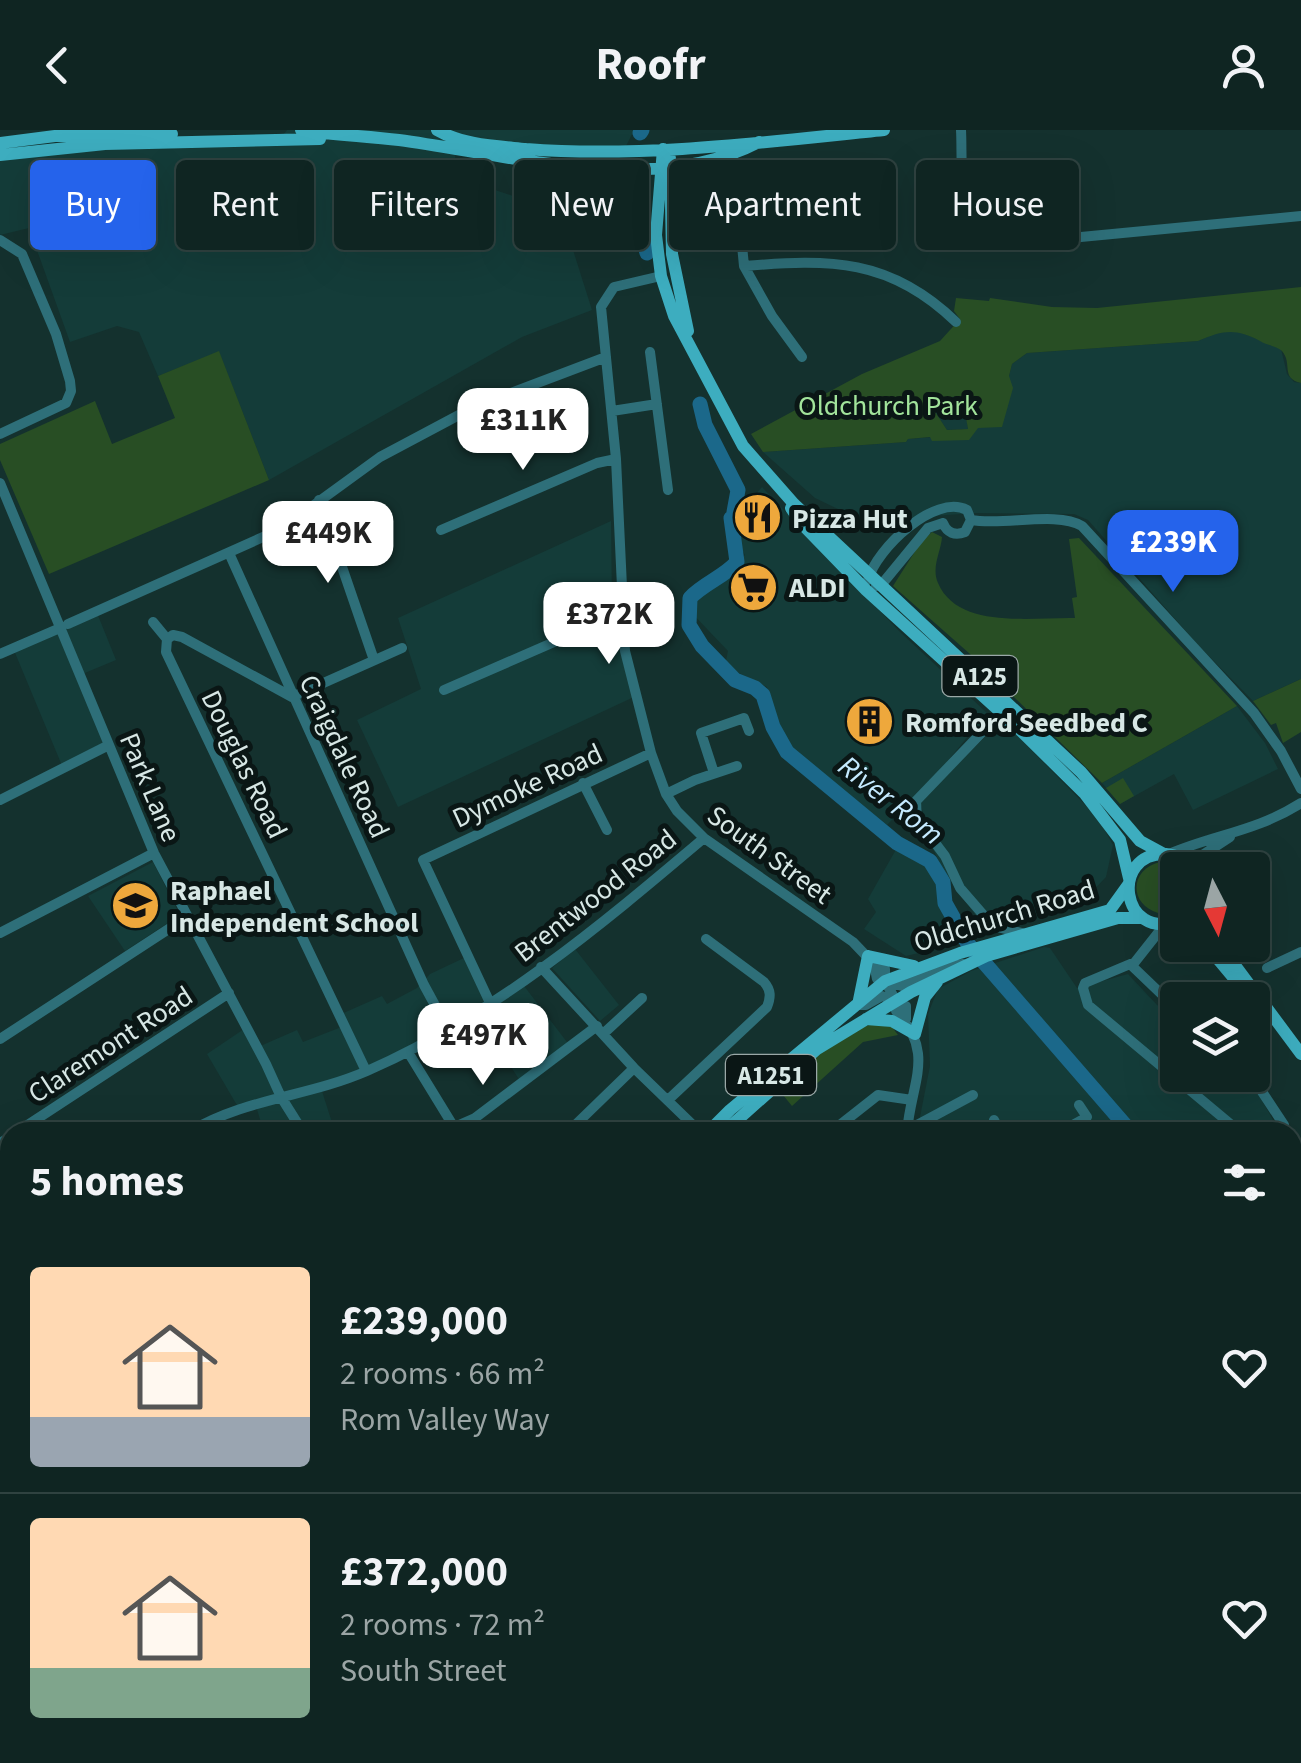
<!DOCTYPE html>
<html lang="en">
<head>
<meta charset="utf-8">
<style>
  body { margin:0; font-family:"Source Sans 3",sans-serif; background:#1d312f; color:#f1f3f6; height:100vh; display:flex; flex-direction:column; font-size:38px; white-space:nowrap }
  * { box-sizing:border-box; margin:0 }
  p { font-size:32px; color:#9ba5a5 }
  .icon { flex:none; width:55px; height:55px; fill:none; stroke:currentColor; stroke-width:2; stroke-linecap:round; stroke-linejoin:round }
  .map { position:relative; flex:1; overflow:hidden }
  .details { position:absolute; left:0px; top:992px; width:1302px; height:642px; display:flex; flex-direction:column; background:#0f2522; border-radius:30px 30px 0 0; box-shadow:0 10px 40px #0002,0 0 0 2px #2f4240 }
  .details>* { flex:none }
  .hud { position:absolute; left:30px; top:30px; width:1242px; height:90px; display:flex; gap:20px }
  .needle { width:65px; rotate:174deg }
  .controls { position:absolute; left:1160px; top:722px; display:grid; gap:20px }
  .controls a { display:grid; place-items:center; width:110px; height:110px; border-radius:10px; background:#0f2522; box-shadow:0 10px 40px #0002,0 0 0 2px #2f4240; font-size:50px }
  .price { position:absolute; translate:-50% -85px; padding:0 22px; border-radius:20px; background:#fff; color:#222; font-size:32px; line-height:65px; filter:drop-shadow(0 2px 5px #0008) }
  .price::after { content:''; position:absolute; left:50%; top:60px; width:30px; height:22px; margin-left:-15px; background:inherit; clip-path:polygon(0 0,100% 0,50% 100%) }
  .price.on { background:#2563eb; color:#fff }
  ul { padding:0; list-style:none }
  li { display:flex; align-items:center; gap:30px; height:250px; padding:0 30px }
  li+li { border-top:2px solid #2f4240 }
  li span { display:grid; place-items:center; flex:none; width:280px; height:200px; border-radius:10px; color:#555 }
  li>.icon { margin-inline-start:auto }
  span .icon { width:120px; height:120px; fill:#fffc; stroke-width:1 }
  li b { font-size:42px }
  h2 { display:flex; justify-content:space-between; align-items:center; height:120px; padding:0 30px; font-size:42px }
  .chip { padding:0 35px; border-radius:10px; background:#0f2522; box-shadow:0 10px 40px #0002,0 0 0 2px #2f4240; font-size:35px; line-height:90px }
  .chip.on { background:#2563eb; color:#fff }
  header { display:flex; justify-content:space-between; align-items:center; height:130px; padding:0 30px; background:#0f2522; font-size:45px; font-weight:700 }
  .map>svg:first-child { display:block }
  .built { fill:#143c39 }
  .green { fill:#284e24; fill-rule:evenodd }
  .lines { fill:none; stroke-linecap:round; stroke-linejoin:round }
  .river { stroke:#1b688a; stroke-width:15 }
  .minor-tunnel { stroke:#314c49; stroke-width:10; stroke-dasharray:10 5; stroke-linecap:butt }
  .minor { stroke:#2e6f79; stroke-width:10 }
  .major { stroke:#3dadbf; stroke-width:12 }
  .rail-casing { stroke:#758b89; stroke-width:6 }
  .rail { stroke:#0a1615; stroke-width:2.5; stroke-dasharray:8; stroke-linecap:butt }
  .labels { text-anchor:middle; stroke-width:10; stroke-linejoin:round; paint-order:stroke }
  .shield { fill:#0a1615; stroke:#9aa8a7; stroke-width:2.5 }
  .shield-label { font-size:25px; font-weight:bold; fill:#d7e7e5 }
  .park-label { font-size:28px; fill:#a2e49b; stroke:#0a1615 }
  .poi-label { font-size:28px; font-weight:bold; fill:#d7e7e5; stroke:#0a1615; text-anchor:start }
  .street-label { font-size:28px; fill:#d7e7e5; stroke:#0a1615 }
  .water-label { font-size:30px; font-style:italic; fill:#c5eaff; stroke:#0a1615 }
</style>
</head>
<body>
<header><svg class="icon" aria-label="back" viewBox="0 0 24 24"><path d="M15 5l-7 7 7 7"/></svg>Roofr<svg class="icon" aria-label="person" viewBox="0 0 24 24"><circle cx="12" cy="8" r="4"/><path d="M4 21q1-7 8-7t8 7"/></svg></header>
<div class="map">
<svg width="1301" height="1633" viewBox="0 0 1301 1633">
  <rect width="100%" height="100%" fill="#14312e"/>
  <path class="built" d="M287,0H634L624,20L457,11L452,56L489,58L561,82L592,180L522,207L269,350L219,222L158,246L139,202L117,196L70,212L29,98L0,105V28L159,16L276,14Z
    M1219,201H1238L1281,219L1287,244L1294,252L1301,253V549L1253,571L1198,515L1088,390L1074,384L975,383L863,391L815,368L763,322L906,312L908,309L971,304L1009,246L1012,234L1027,223L1198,211Z
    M939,265L963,266L968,299L947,300L925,268Z
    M762,357L899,501L987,583L942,638L887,695L787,615L773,587L767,557L725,536L728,521L688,479L745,425L728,395Z
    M611,391L612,475L636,566L398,677L357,590L421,559L398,488Z
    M97,483L116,530L80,545L109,615L63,638L13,518Z
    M1237,576L1265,613L1278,639L1193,680L1174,644L1120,674L1102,653Z
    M1008,596L1098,688L1113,715L1106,747L1080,774L987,801L944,742L933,719L920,672L994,598Z
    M898,716L926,733L941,760L940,774L961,813L906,826L864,799L876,782L868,769Z
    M153,732L180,785L125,821L88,766Z
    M1044,817L1050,818L1077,858L1128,844L1157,875L1177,888L1178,945H1241L1260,967L1280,1002H922L919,992L930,936L928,884L938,859L971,841Z
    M575,819L619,875L600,891L552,838Z
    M466,827L491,874L521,852L570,916L522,954L477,884L321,958L335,1002H264L255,973L238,977L207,924L247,897L258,917L297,900L303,912L344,896L339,885L382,866L387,874L417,858L430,844Z
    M1301,1038V1115L1293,1120V1044Z
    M1301,1138V1583L1293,1588L1292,1142Z
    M360,1625H419L406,1633H347Z
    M776,1625H908L899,1633H780Z
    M934,1625H1238L1244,1633H936L930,1628Z"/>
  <path class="green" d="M454,31L485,33L483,59L452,56Z
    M1301,157V253C1280,248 1293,234 1282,221C1277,216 1266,215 1260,211C1236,198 1223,200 1198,211L1027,223L1012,234L1009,246L1013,258L1002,297L978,298L969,310L932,311L930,307L908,309L906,312L763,322L751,304L862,244L940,211L960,189L954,181L956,168L989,171L990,168L1052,177L1097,178ZM938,265L941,268L962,266L968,299L947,300L926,268Z
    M219,221L269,350L49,444L0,330V314L95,271L112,314L175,288L158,246Z
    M932,402L942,407C941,422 931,437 938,453C958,500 1033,487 1075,488L1072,468L1077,467L1069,409L1079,408L1237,576L1102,653L970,524L893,456L921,412Z
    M1301,549V602L1283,613L1276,593L1271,595L1253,571Z
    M1123,648L1134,666L1120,674L1106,658Z
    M1160,732L1179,740L1177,777L1158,783C1128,774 1130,739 1160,732Z
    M872,894L892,897L898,905L863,912L792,976L783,965L793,956L789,950C815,928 839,905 872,894Z"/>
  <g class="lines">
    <path class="river" d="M640,3L642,0
      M642,51L640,98L647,123
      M700,274L705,295L738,360L734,382
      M731,388L737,432C724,447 704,453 690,468L689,495L702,516L735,550L755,558L763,565L773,597L787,622L897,713L930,731L943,752L945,773L968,814L1131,1002"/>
    <path class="minor-tunnel" d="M1062,1625L1069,1633
      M1153,1633L1165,1625"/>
    <path class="minor" d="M961,0C963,33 955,94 994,110C1000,112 1010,112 1018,113L1301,86
      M730,19L734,32L744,136L772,186L802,227
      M0,110L22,124L56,204L70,251L71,261L66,273L0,304
      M744,136C830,129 890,128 956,192
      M661,146L614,157L601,177L616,329L625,521L651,623L666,664L677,681L704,708L853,812L874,834L885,839V851L896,871V881C936,923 911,952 907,1002
      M650,222L668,360
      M612,281L657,274
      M0,353L154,723L266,934L281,967L303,1002
      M319,370L374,530
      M971,390C1003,396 1057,381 1082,396L1254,583L1281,621L1301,659
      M943,393C947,403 955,406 965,402L971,390
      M441,400L597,333L616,329
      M229,423L424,855L449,901
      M868,450C876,419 935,363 967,380L971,390
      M876,456L882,454L928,398L943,393
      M153,492L167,509
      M68,494L281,399L380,327L474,277L606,227
      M167,509L166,522L366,941
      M167,509L173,505L182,507L292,567L402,518
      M0,524L60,498
      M444,560L623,482
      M1010,594L1002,592L989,595L916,671L917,689L945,726L960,758L993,796L1022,803
      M714,643L701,603L744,588L749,601
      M583,653L607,700
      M666,664L695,650L737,636
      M0,670L109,615
      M1169,724C1216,704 1255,702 1301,673
      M1196,740L1201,726L1230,707
      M1165,794L1135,832L1085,853L1083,858L1088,875L1240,1002
      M0,803L154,723
      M874,834L877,849L902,856L940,838L963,834
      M1131,835L1178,880
      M541,837L634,938L695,997
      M1267,838L1301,822
      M491,875L423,730L651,623
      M856,875H866L882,866L906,876V889
      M603,904L642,868
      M0,909L187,787
      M408,922L457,1002
      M1251,945L1284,995
      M668,970L767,877C771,867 771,860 764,852L706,809
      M994,990L1000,1002
      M751,999L755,1002
      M906,1001L973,965
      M17,1002L229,863
      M189,1002C246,968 307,967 367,941C493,886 600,796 704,708
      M443,1002L475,988L597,896
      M568,1002L634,938
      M831,1002L878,965L912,970
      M1060,1002L1087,987L1079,975
      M0,1013L10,1007
      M0,1089L10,1104
      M0,1124L10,1117
      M1292,1131L1301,1126
      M0,1334L10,1356
      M1292,1361L1301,1377
      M1300,1435H1301
      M0,1478L10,1474
      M1292,1577L1301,1572
      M0,1579L10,1573
      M1292,1611L1301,1624
      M133,1625L137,1633
      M209,1625L211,1633
      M1083,1625L1089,1633
      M1238,1625L1244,1633
      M23,1633L37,1625
      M176,1633L189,1625
      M579,1633L589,1625
      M719,1633L727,1625
      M913,1633L918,1625
      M1045,1633L1053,1625"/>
    <path class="major" d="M301,0C333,5 367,6 399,10C510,25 654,67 759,12
      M437,0C463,15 496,16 526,19C644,28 766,12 884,0
      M0,13L55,6L172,4
      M663,19L656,105L661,146L674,186L743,316L794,374L1081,642L1140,711L1164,724
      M0,25L105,14L320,9
      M670,28L672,124L688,201
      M674,67L679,57L714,31
      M791,378L802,394L866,460L1016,596L1085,664L1120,710L1129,748
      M1178,791C1121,812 1109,722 1166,724C1178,725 1186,730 1192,740
      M1206,815L1252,870
      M1220,815L1301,924
      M859,870L868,826L914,836
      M866,889L892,891L915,904L925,867L937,852
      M708,1002L730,980L885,851L960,823L1110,780L1128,755
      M724,1002L817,919L911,862L986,826L1118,788H1143
      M751,1625L755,1633
      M768,1625L773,1633"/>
    <defs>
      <path id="rail" d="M1292,1086L1301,1081
        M1292,1107L1301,1102
        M365,1633L379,1625
        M402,1633L415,1625"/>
    </defs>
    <use href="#rail" class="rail-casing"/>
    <use href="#rail" class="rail"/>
  </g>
  <defs>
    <symbol id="restaurant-disc" viewBox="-11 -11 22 22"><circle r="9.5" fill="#eea83c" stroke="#0a1615"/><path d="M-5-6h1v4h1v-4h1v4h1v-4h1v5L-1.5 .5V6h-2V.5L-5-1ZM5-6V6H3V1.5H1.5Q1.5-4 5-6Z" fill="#111"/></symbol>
    <symbol id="supermarket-disc" viewBox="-11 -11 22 22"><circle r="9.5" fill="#eea83c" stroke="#0a1615"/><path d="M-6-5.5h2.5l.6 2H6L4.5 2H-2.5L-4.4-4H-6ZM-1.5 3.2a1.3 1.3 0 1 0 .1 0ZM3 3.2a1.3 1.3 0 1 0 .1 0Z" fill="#111"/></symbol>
    <symbol id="building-disc" viewBox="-11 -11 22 22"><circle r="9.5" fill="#eea83c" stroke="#0a1615"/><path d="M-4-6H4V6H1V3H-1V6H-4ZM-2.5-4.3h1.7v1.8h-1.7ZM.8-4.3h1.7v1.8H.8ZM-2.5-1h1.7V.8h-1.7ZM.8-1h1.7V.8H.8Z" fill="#111"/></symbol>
    <symbol id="school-disc" viewBox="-11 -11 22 22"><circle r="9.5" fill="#eea83c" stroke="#0a1615"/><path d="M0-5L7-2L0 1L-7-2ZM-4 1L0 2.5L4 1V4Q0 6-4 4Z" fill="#111"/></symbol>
  </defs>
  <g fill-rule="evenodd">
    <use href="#restaurant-disc" x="730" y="360" width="55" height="55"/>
    <use href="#supermarket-disc" x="726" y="430" width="55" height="55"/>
    <use href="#building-disc" x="842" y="564" width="55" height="55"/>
    <use href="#school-disc" x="108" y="748" width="55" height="55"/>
  </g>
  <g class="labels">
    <g class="shield">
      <rect x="942.5" y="526" width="75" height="40" rx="8"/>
      <rect x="726" y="925" width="90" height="40" rx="8"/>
    </g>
    <g class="shield-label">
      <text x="980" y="555">A125</text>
      <text x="771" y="954">A1251</text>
    </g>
    <g class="park-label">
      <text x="888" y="285">Oldchurch Park</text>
    </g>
    <g class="poi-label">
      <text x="792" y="398">Pizza Hut</text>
      <text x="789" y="467">ALDI</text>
      <text x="905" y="602">Romford Seedbed C</text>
      <text x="170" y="770">Raphael<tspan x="170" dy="32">Independent School</tspan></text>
    </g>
    <g class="street-label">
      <text transform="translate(345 626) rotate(65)" y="10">Craigdale Road</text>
      <text transform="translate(245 634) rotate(64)" y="10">Douglas Road</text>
      <text transform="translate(527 655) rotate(-25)" y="10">Dymoke Road</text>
      <text transform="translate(151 657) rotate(67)" y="10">Park Lane</text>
      <text transform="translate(770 724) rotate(36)" y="10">South Street</text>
      <text transform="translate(595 765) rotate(-38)" y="10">Brentwood Road</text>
      <text transform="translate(1004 785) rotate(-17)" y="10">Oldchurch Road</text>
      <text transform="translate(110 914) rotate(-33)" y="10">Claremont Road</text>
    </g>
    <g class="water-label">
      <text transform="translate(891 670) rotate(38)" y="10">River Rom</text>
    </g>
  </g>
</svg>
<div class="controls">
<a><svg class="needle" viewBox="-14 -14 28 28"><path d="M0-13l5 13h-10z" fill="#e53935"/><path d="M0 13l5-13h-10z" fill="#9ba5a5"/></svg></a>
<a><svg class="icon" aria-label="layers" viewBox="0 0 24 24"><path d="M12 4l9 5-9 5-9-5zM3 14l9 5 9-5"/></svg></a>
</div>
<b class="price" style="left:523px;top:343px">£311K</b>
<b class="price" style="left:328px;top:456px">£449K</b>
<b class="price on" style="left:1173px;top:465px">£239K</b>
<b class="price" style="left:609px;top:537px">£372K</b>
<b class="price" style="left:483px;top:958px">£497K</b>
<div class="hud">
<a class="chip on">Buy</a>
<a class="chip">Rent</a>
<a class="chip">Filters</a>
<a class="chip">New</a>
<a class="chip">Apartment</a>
<a class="chip">House</a>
</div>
<section class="details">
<h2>5 homes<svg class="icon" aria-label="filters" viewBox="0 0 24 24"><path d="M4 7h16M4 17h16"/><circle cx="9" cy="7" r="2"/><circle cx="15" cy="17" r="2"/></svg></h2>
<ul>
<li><span style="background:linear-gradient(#ffd9b3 75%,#9aa5b1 0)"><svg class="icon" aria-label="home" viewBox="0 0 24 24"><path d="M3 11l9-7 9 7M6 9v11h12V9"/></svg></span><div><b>£239,000</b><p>2 rooms · 66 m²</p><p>Rom Valley Way</p></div><svg class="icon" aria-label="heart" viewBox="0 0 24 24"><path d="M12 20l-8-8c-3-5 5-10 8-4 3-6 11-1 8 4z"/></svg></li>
<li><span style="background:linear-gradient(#ffd9b3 75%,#7fa58c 0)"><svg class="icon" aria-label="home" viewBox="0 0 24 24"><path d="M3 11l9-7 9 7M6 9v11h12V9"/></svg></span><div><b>£372,000</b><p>2 rooms · 72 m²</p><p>South Street</p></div><svg class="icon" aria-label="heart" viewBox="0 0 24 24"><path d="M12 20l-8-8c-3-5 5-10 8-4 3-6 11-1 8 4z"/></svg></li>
</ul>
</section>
</div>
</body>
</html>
